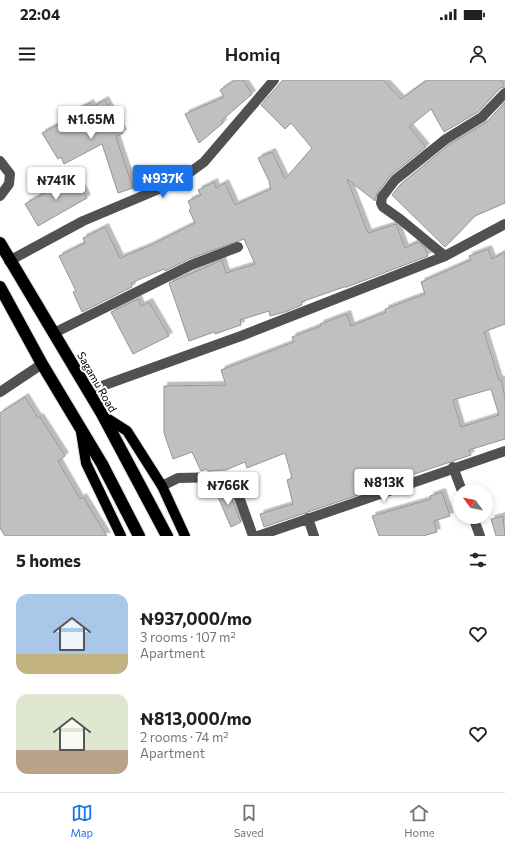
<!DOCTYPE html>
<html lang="en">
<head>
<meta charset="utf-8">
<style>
  body { margin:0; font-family:Commissioner,sans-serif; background:#f2f2f2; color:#202124; height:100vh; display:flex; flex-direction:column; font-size:15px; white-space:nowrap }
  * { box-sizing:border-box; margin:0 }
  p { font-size:13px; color:#757577 }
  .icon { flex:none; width:22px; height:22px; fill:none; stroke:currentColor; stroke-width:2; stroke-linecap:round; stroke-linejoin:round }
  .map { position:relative; height:456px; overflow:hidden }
  .sheet { display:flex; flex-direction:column; background:#fff; flex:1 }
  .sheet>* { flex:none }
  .needle { width:26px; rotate:302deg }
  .buttons { position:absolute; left:453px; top:404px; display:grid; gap:8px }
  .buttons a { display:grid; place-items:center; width:40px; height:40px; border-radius:50%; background:#fff; box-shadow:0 2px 6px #0003; font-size:20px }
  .price { position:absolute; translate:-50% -34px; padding:0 9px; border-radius:4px; background:#fff; color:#222; font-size:13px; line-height:26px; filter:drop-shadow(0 1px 2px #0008) }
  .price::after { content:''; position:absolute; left:50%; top:24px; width:12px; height:9px; margin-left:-6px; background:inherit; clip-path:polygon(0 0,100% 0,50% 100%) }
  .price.active { background:#1a73e8; color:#fff }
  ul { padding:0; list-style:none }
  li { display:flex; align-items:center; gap:12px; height:100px; padding:0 16px }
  li span { display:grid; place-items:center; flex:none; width:112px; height:80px; border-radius:12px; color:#555 }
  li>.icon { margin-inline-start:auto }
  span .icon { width:48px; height:48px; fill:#fffc; stroke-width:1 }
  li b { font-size:17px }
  h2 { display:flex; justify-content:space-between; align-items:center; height:48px; padding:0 16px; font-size:17px }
  .status { display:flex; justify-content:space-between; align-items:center; height:28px; padding:0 20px; background:#fff; direction:ltr }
  .status svg { height:11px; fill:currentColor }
  header { display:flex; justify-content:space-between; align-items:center; height:52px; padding:0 16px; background:#fff; font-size:18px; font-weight:600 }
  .dock { display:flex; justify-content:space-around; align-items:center; height:56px; border-top:1px solid #e0e0e0; background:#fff; font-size:11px; color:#757577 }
  .dock a { display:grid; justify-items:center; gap:2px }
  .dock .active { color:#1a73e8 }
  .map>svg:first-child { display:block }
  .building { fill:#c0c0c0; stroke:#959595; fill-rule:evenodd; filter:url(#shadow) }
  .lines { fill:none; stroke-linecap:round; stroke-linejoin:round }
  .major-casing { stroke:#dbdbdb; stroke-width:12 }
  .highway-casing { stroke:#dbdbdb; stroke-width:14 }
  .minor { stroke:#515151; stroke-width:10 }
  .major { stroke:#000; stroke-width:10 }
  .highway { stroke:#000; stroke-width:12 }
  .labels { text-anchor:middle; stroke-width:4; stroke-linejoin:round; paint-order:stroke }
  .street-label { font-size:11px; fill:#000; stroke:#fff }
</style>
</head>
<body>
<div class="status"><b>22:04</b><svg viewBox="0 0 49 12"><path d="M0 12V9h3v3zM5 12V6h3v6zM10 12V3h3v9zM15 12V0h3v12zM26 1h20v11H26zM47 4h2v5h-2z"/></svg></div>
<header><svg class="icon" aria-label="menu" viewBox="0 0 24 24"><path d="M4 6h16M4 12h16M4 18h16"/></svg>Homiq<svg class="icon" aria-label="person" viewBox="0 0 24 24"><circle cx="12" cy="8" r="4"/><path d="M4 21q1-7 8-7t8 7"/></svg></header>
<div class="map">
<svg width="505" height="456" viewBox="0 0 505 456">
  <defs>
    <filter id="shadow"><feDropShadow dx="3.5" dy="-3.5" stdDeviation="0" flood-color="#0004"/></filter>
  </defs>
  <rect width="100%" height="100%" fill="#fff"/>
  <path class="building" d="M235,0H243L252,14L222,40L223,43L199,63L185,34L224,17L220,10Z
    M283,0H383L401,19L427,0H501L505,7L500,8L478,32L444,52L431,29L409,47L426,67L390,96L377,113L375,121L347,99L368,153L396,144L405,168L418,162L425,168L428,176L347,207H344L301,222L302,225L285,232L270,236L269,231L240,240L241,245L215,254L214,252L189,261L169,203L222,180L226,193L255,184L244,159L189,179L165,191L164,189L131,203L132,207L82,232L73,212L76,211L59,176L85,163L83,158L105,147L120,178L149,166L195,143L189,130L191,128L188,121L201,115L198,110L214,102L216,108L225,103L235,125L271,109L269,103H270L258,78L272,72L285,99L312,68L291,43L285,49L261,25Z
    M105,20L123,53L116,57L133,108L118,113L102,64L64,84L61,77L58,79L42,53L73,37L71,33L90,23L92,27Z
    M505,22V123L475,136L445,167L392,115L400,105L450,64L487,42Z
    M75,96L87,118L38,146L25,124Z
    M488,169L492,179L505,172V244L484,252L499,300L501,299L505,317V359L469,370L471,375L361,412V414L264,447L260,434L293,424L287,400L292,398L285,373L247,388L245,382L226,390L208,391L206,389L201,391L192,372L173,379L164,353V306L226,305L221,290L294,262L292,257L321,246L320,244L347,234L351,246L386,232L385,229L425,214L421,202L471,180L469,176ZM491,309L499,335L461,347L453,320Z
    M138,219L141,226L149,222L169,256L133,274L111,232Z
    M25,317L38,338L40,337L65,376L58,381L80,419L83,417L107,456H5L0,448V333Z
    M226,405L241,442L231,447L215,410Z
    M442,412L450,436L434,441L437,452L423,456H379L372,436L431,419L430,416Z
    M503,436L505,456H496L491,439Z"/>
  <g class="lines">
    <defs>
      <path id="major" d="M102,335L127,351L162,406L185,456
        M81,352L86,383L121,456"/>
      <path id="highway" d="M0,163L102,334L167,456
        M0,207L42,284L102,384L139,456"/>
    </defs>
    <use href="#major" class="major-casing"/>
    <use href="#highway" class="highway-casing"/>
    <path class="minor" d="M0,81L10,94L9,104L0,116
      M445,176L400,139L383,127L381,123L382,117L395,100L446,59L482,37L505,13
      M9,181L83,141L178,101L204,82L274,0
      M54,253L191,185L238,167
      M88,311L241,256L445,176L505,144
      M0,312L42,284
      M453,387L462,411
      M162,406L178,398L226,397L233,400L253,456
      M473,437L480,456
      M308,438L314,456
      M258,456L505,371"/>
    <use href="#major" class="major"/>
    <use href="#highway" class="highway"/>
  </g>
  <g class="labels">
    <g class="street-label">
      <text transform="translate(97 302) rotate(60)" y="4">Sagamu Road</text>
    </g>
  </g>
</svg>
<div class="buttons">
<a><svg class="needle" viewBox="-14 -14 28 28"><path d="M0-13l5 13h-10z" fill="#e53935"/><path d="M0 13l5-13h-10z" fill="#757577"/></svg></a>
</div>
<b class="price" style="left:91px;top:60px">₦1.65M</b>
<b class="price active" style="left:163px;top:119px">₦937K</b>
<b class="price" style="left:56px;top:121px">₦741K</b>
<b class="price" style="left:384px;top:423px">₦813K</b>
<b class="price" style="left:228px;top:426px">₦766K</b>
</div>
<section class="sheet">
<h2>5 homes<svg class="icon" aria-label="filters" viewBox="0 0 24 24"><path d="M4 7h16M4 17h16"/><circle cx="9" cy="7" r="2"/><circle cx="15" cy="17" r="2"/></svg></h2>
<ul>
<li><span style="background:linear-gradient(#a9c7e8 75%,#c2b280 0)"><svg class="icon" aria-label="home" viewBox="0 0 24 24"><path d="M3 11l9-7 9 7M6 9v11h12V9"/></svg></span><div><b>₦937,000/mo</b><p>3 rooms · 107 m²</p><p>Apartment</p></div><svg class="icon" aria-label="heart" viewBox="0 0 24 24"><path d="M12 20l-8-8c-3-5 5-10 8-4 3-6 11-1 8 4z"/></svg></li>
<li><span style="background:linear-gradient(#dfe7d0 70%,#b9a48a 0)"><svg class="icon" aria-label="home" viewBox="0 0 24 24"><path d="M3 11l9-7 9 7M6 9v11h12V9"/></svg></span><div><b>₦813,000/mo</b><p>2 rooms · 74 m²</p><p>Apartment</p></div><svg class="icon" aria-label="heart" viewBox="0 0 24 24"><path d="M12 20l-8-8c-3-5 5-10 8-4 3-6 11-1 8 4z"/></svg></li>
</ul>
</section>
<nav class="dock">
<a class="active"><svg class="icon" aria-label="map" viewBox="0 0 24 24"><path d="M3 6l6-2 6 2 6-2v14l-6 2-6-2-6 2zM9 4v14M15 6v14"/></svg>Map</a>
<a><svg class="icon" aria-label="saved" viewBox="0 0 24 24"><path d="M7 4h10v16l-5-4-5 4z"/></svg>Saved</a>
<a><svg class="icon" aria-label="home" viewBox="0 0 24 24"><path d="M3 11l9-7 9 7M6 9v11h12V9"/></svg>Home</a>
</nav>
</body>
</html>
